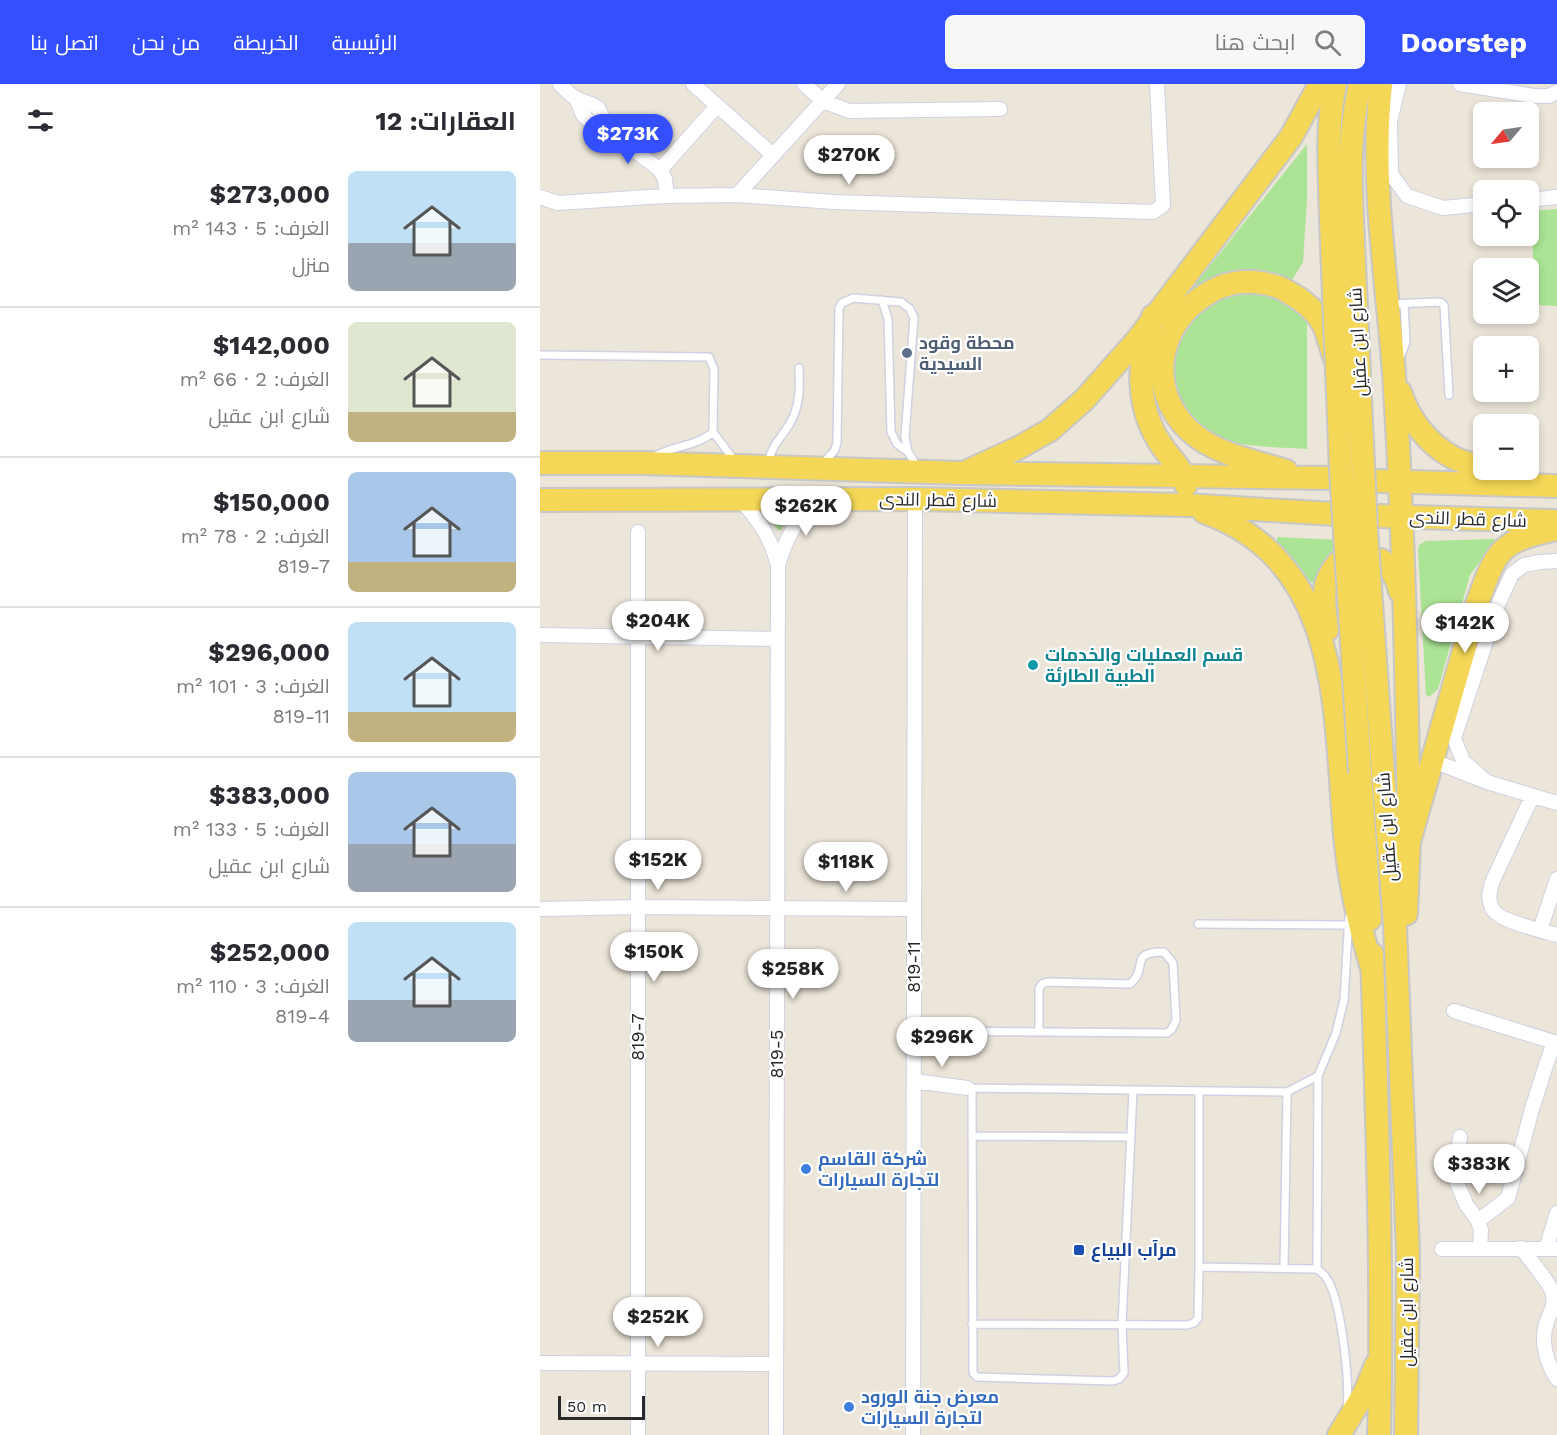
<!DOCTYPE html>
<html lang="ar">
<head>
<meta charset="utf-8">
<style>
  body { margin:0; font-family:"Work Sans",Cairo,sans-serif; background:#f7f7f7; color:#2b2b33; direction:rtl; height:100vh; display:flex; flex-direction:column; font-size:22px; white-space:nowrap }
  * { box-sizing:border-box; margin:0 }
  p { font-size:20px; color:#7c7c81 }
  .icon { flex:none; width:33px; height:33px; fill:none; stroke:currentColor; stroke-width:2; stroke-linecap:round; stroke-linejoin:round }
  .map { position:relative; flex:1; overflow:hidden; direction:ltr }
  .drawer { display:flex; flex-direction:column; background:#fff; width:540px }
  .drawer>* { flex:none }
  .needle { width:39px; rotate:241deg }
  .tools { position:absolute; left:933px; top:18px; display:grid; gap:12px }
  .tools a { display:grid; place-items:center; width:66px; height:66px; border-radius:9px; background:#fff; box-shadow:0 3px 9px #0003; font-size:30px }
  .scale { position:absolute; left:18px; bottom:15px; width:87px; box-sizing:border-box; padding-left:6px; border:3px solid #292929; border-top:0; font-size:16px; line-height:21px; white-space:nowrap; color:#292929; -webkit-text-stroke:4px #fff; paint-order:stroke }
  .price { position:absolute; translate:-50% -51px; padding:0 14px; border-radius:21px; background:#fff; color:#222; font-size:20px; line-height:39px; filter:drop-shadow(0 2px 3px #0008) }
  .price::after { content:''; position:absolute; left:50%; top:36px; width:18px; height:14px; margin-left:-9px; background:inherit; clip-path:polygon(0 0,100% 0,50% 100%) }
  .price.selected { background:#334fff; color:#fff }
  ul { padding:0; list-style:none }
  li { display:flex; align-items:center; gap:18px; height:150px; padding:0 24px }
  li+li { border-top:2px solid #e1e1e2 }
  li span { display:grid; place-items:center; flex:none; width:168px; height:120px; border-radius:9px; color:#555 }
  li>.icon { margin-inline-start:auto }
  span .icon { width:72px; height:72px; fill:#fffc; stroke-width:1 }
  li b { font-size:26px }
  h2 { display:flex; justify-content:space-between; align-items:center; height:72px; padding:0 24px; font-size:26px }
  header { display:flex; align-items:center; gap:36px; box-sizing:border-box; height:84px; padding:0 30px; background:#334fff; color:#fff }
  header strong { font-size:28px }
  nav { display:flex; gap:33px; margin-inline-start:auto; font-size:21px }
  .search { width:420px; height:54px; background:#f7f7f7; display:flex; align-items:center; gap:15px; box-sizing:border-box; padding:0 21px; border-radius:9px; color:#7c7c81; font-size:22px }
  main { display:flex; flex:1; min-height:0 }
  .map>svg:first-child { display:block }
  .green { fill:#abe494 }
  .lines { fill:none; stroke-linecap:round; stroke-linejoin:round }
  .lane-casing { stroke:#cfd1e2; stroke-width:10 }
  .street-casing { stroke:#cfd1e2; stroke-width:16 }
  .primary-casing { stroke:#c7c7c7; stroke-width:26 }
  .lane { stroke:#fff; stroke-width:7 }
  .street { stroke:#fff; stroke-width:14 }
  .primary { stroke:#f4d756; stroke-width:22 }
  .primary-bridge-casing { stroke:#c7c7c7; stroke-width:26; stroke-linecap:butt }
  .primary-bridge { stroke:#f4d756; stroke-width:22 }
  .service-dot { fill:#5c6f8a; stroke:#fff; stroke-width:2 }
  .culture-dot { fill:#0f9aa8; stroke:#fff; stroke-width:2 }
  .shop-dot { fill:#3f7fe0; stroke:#fff; stroke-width:2 }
  .transit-dot { fill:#1a4fb4; stroke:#fff; stroke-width:2 }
  .labels { text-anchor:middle; stroke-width:4.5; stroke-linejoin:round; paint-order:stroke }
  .street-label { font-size:18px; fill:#292929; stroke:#fff }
  .service-label { font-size:18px; font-weight:bold; fill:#4e5e75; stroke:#fff; text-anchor:start }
  .culture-label { font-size:18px; font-weight:bold; fill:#0d838f; stroke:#fff; text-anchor:start }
  .shop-label { font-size:18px; font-weight:bold; fill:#366cbe; stroke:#fff; text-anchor:start }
  .transit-label { font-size:18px; font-weight:bold; fill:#164399; stroke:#fff; text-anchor:start }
</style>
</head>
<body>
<header>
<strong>Doorstep</strong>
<div class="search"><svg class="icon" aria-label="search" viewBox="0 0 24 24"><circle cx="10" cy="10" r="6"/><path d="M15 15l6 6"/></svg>ابحث هنا</div>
<nav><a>الرئيسية</a><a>الخريطة</a><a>من نحن</a><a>اتصل بنا</a></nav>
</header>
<main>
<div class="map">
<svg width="1017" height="1351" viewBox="0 0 1017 1351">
  <rect width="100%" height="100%" fill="#ece5d9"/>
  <path class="green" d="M767,60V116L763,178L752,196C711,182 694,186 654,202Z
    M1017,125V222L994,221L988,218L994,192L991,127Z
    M709,207C736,211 746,217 767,234V365C738,363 679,364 657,342C606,291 641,216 709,207Z
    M224,424L250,425L241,446H238Z
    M737,453L800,456L801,459C786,471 778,480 775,499L771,498L752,476L737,462Z
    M954,455L956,459L940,477L930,491L898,605L889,613L886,611L878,466L879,461L886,457Z"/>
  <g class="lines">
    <defs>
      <path id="lane" d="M342,216L348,235L351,348L357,360L368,368
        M850,220L900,218L904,221L909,311
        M0,271L169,273L174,285L173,348L194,376
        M860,274L866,258L864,220
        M115,372C133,362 157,362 173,348
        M228,378C233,360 240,355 249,341C260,323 260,304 259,284
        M284,378L295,366L297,358L299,224L302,219L313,214L361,218L370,225L374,234L365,352L368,368L377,382
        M658,840L809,841
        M374,947L627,949L632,945L636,936L633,879L624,868C587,868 610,883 590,900L507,898L502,900L499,904V948
        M427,1004L747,1008L778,992
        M432,1004L433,1289L437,1293L573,1297L579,1295L584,1289L582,1241L593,1007
        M659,1007V1183
        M432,1052L591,1053
        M744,1184L747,1008
        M432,1240L647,1241L654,1239L658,1234L659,1183L777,1185
        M807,1324C810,1299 801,1215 787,1195C785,1191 781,1188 777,1185L778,992L796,949L804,916L809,833"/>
      <path id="street" d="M20,0C24,4 29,10 34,13C50,23 62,16 63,42
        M153,0L233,71
        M264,0L283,17L309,27L460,25
        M859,0L850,38L851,90L867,112L903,124L944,120
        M920,0L994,12H1009L1017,8
        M36,14L43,31L49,37L63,42L120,86L125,95L127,112
        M120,86L177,22
        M197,111L298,0
        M0,113L18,119L124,112L197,111L294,118L613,128L623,121L617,0
        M988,116L1017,113
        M200,415C220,438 230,452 238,481L236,1351
        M238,481C248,450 254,439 278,415
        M0,551L238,555
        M891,676L947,698L1017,719
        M947,698L923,677L914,654L959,518L972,490L984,481L1000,478L1017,477
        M992,713L953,796C950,806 947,814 952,824C957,837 1003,847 1017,851
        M0,825L98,823L374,825
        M1000,846L1017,795
        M914,927L1017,959
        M374,997L427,1004
        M920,1053L915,1094L926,1120L938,1137L941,1146L940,1164
        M938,1137L968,1114L992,1025L1007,978L1011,967L1017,962
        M981,1164C989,1175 1010,1198 1013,1210C1015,1221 1011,1227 1007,1237C1000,1256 1006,1278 1017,1295
        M902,1165H1017
        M1006,1165L1017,1129
        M0,1279L236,1280
        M98,1351V448
        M373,1351L375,415"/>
      <path id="primary" d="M841,0C830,96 847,194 854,290C864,446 867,602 869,758
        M791,136C790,91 786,44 795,0
        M812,136C810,86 809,49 820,0
        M613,232C597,275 595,323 622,362C630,374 645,387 646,401
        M860,308C869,335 887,359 912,373C921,378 933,380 944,384
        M0,379H102L422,389L793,394
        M428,387L480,363L510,346L544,316L598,255L751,53L780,0
        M746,387C718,378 685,372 660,355C605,317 612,240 670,208C684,200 697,197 713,198C726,199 738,201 748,208C761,215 774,225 782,238C788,249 790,261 794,272
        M837,397L1017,402
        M0,416L375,415L647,421L795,430
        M664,428C804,478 794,630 805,751C809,796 819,841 832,884
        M839,432L1014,437
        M841,476C852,484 857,494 860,507
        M787,546C784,520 779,501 798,479
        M820,689L830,835
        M843,689L855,841L868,1170L866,1351
        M866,830L869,758L938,517C957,465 960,457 1017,445
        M832,870C837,1031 843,1191 839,1351
        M799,1351L825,1308L836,1281"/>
    </defs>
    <use href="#lane" class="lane-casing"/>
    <use href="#street" class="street-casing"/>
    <use href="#primary" class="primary-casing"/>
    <use href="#lane" class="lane"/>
    <use href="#street" class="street"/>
    <use href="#primary" class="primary"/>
    <defs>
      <path id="primary-bridge" d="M791,136L801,386L820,689
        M812,136L826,446L843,689"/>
    </defs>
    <use href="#primary-bridge" class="primary-bridge-casing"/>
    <use href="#primary-bridge" class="primary-bridge"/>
  </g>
  <circle class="service-dot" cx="367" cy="269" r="6"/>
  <circle class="culture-dot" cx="493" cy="581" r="6"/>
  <g class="shop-dot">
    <circle cx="266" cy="1085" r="6"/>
    <circle cx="309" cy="1323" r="6"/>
  </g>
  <rect class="transit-dot" x="533" y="1160" width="12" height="12" rx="3"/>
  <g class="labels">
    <g class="street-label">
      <text transform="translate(818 258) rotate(-93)" y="6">شارع ابن عقيل</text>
      <text transform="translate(398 416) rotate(1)" y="6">شارع قطر الندى</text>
      <text transform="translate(928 435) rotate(2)" y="6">شارع قطر الندى</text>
      <text transform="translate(847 743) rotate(-94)" y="6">شارع ابن عقيل</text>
      <text transform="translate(374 883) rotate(-90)" y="6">819-11</text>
      <text transform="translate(98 953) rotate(-90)" y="6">819-7</text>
      <text transform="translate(237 970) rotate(-90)" y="6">819-5</text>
      <text transform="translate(867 1228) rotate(-90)" y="6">شارع ابن عقيل</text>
    </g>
    <g class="service-label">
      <text x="379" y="265">محطة وقود<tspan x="379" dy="21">السيدية</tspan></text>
    </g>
    <g class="culture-label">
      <text x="505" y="577">قسم العمليات والخدمات<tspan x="505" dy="21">الطبية الطارئة</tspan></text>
    </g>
    <g class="shop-label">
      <text x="278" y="1081">شركة القاسم<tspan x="278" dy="21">لتجارة السيارات</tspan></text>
      <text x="321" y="1319">معرض جنة الورود<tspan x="321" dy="21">لتجارة السيارات</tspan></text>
    </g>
    <g class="transit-label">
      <text x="551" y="1172">مرآب البياع</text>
    </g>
  </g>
</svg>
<div class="tools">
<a><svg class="needle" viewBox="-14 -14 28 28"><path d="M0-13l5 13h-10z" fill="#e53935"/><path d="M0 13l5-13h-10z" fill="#7c7c81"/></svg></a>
<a><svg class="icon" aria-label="locate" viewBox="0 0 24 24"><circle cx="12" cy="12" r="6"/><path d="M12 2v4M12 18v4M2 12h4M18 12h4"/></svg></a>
<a><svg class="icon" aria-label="layers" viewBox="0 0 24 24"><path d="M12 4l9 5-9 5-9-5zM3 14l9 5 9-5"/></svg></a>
<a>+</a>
<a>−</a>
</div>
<div class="scale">50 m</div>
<b class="price selected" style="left:88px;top:81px">$273K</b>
<b class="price" style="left:309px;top:102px">$270K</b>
<b class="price" style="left:266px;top:453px">$262K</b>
<b class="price" style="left:118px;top:568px">$204K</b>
<b class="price" style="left:925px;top:570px">$142K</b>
<b class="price" style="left:118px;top:807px">$152K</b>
<b class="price" style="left:306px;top:809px">$118K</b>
<b class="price" style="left:114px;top:899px">$150K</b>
<b class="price" style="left:253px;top:916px">$258K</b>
<b class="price" style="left:402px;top:984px">$296K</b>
<b class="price" style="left:939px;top:1111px">$383K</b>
<b class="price" style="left:118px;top:1264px">$252K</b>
</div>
<section class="drawer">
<h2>العقارات: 12<svg class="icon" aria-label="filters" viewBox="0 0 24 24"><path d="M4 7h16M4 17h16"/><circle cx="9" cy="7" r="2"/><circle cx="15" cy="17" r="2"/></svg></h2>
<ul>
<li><span style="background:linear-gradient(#bfe0f5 60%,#9aa5b1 0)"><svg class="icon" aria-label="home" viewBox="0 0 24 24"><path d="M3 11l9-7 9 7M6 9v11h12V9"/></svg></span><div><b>$273,000</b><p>الغرف: 5 · 143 m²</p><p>منزل</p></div></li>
<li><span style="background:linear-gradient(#dfe7d0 75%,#c2b280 0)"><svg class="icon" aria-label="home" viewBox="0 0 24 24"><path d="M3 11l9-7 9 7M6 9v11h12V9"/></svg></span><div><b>$142,000</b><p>الغرف: 2 · 66 m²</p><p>شارع ابن عقيل</p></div></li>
<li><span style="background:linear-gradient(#a9c7e8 75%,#c2b280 0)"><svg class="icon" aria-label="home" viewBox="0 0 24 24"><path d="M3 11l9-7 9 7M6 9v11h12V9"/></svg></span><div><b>$150,000</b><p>الغرف: 2 · 78 m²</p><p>819-7</p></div></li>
<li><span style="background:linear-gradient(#bfe0f5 75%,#c2b280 0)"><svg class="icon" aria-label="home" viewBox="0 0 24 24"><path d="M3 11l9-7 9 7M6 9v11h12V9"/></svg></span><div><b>$296,000</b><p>الغرف: 3 · 101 m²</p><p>819-11</p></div></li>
<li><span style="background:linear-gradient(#a9c7e8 60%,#9aa5b1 0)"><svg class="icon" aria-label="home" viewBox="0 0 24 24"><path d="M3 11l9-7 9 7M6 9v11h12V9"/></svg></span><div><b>$383,000</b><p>الغرف: 5 · 133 m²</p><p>شارع ابن عقيل</p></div></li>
<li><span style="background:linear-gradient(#bfe0f5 65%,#9aa5b1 0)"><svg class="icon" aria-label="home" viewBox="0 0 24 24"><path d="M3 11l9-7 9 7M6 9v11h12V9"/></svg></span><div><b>$252,000</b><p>الغرف: 3 · 110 m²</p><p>819-4</p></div></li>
</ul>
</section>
</main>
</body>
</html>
